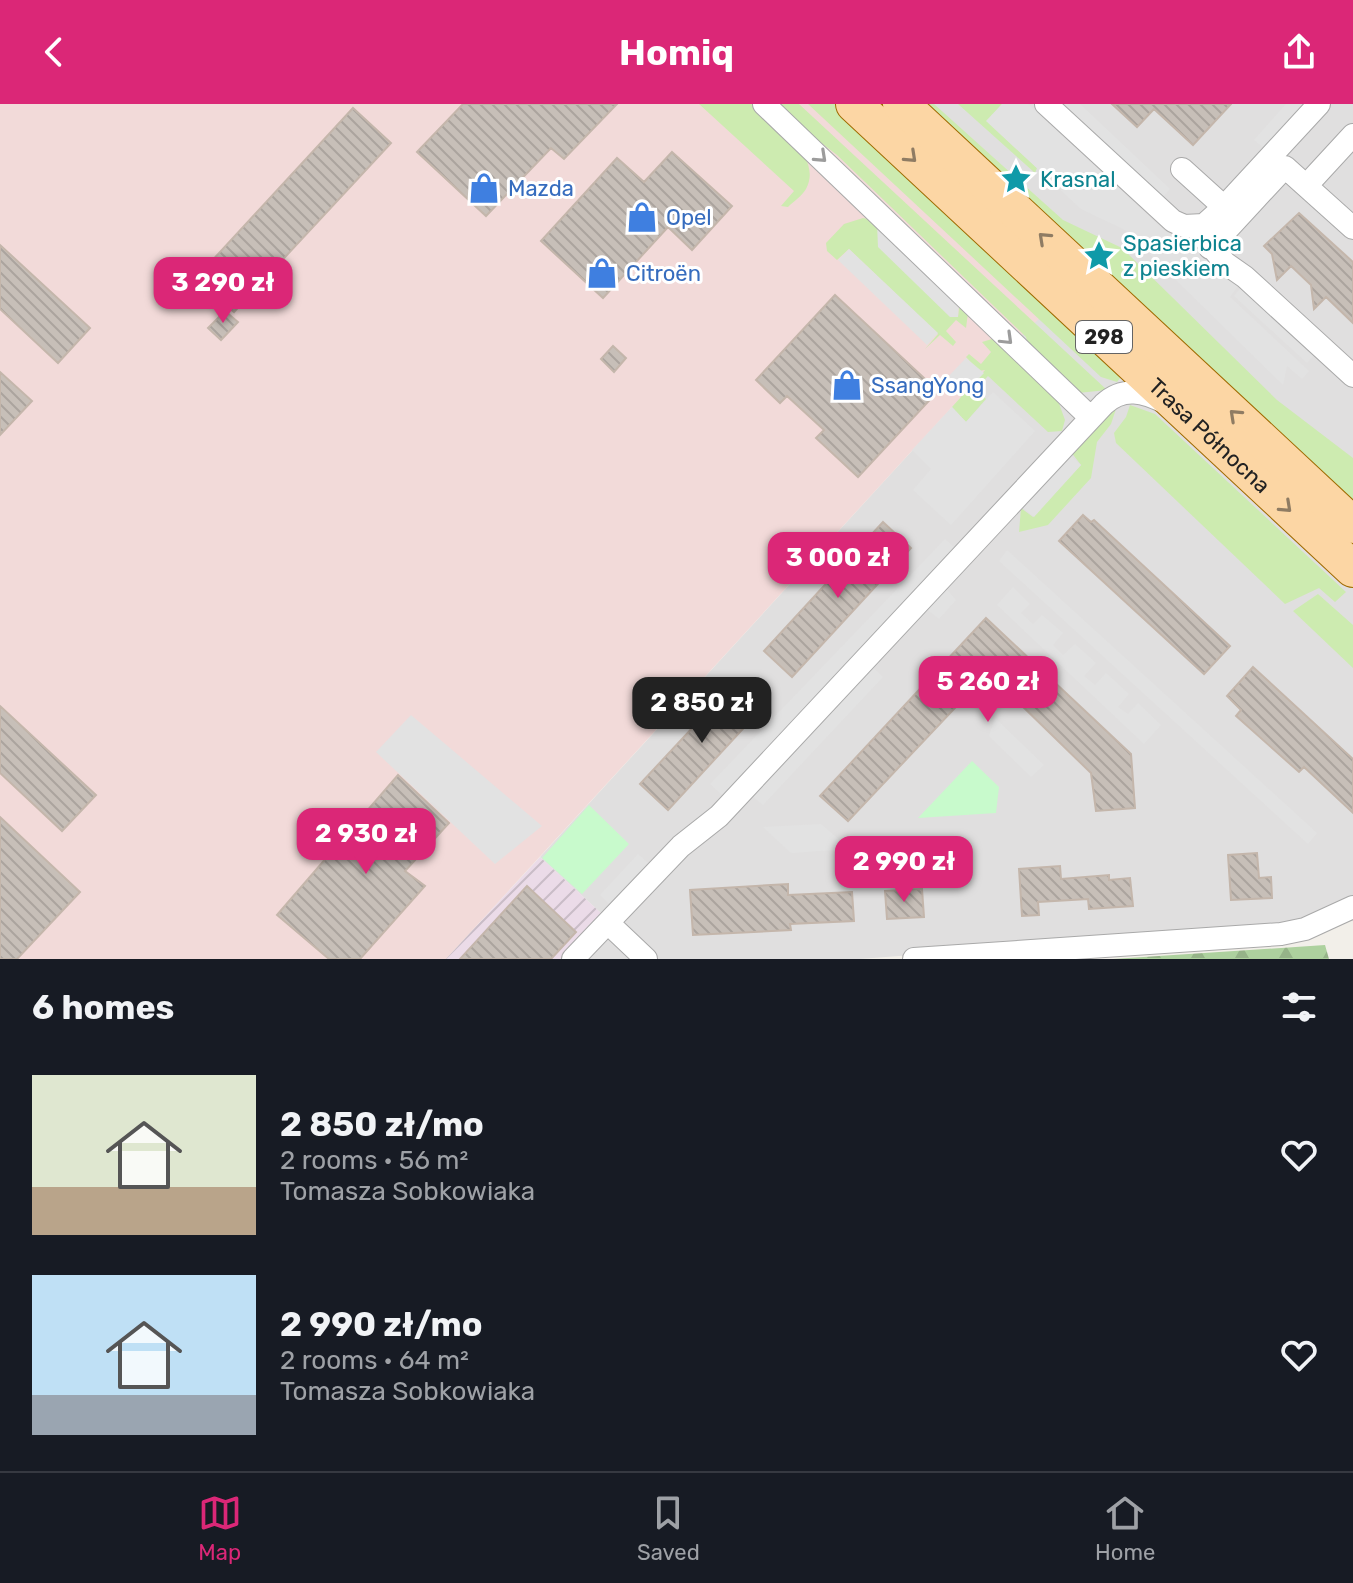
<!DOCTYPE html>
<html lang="en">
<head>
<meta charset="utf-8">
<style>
  body { margin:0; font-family:Rubik,sans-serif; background:#242831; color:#f1f3f6; height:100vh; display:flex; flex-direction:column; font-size:30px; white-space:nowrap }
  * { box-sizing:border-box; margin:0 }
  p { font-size:26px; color:#9ea1a6 }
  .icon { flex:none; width:44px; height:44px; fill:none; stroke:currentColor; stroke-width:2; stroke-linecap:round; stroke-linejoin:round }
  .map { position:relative; height:855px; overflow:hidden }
  .panel { display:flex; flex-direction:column; background:#171b24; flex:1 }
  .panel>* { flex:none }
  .price { position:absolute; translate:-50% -68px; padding:0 18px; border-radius:16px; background:#db2777; color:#fff; font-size:26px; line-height:52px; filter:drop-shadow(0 2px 4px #0008) }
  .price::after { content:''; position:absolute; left:50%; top:48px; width:24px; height:18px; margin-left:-12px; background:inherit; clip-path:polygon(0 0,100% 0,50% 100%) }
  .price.selected { background:#222; color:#fff }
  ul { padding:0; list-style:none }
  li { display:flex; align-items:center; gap:24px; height:200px; padding:0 32px }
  li span { display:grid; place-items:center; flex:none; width:224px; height:160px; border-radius:0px; color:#555 }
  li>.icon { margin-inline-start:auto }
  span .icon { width:96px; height:96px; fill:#fffc; stroke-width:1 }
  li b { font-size:34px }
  h2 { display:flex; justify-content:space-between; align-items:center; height:96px; padding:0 32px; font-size:34px }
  header { display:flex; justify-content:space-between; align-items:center; height:104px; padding:0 32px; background:#db2777; color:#fff; font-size:36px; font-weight:700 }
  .dock { display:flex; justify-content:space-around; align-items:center; height:112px; border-top:2px solid #363941; background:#171b24; font-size:22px; color:#9ea1a6 }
  .dock a { display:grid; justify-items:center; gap:4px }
  .dock .selected { color:#db2777 }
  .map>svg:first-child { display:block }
  .residential { fill:#e0dfdf }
  .commercial { fill:#f2dad9 }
  .industrial { fill:url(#industrial-furrows) }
  .grass { fill:#cdebb0 }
  .forest { fill:url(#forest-firs) }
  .park { fill:#c8facc }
  .parking { fill:#e2e2e2 }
  .building { fill:url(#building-back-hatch); stroke:#c4b6ab; stroke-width:2 }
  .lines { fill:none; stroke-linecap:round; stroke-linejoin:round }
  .street-casing { stroke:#a9a9a9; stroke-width:24 }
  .primary-casing { stroke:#a06b00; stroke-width:38 }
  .street { stroke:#fff; stroke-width:22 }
  .primary { stroke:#fcd6a4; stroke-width:36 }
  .oneway { stroke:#9c9c9c }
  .oneway2 { stroke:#8f7c63 }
  .labels { text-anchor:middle; stroke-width:6; stroke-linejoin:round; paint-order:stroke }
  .shield { fill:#fff; stroke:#646464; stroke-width:2 }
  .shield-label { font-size:20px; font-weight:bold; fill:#222 }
  .culture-label { font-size:22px; fill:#0d838f; stroke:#fff; text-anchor:start }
  .shop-label { font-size:22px; fill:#366cbe; stroke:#fff; text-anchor:start }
  .street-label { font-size:22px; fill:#222; stroke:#fff }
</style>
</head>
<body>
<header><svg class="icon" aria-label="back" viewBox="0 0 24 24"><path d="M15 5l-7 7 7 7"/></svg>Homiq<svg class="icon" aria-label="share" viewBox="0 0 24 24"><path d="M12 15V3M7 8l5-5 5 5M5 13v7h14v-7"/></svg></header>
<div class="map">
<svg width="1353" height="855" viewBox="0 0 1353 855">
  <defs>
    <pattern id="industrial-furrows" width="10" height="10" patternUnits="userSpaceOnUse" patternTransform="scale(2)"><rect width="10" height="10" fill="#ebdbe8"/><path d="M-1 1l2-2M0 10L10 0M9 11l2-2" fill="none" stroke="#c9bcc7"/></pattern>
    <pattern id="forest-firs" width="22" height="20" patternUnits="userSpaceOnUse" patternTransform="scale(2)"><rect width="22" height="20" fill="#add19e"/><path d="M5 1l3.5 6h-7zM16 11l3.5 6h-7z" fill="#95b388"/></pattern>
    <pattern id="building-back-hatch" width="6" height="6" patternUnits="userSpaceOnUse" patternTransform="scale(2)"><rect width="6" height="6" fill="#c7bfb8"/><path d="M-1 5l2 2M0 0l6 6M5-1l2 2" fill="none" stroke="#aba49e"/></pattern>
  </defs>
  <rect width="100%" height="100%" fill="#f2efe9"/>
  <path class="residential" d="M886,0H1353V817L860,855H560L602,810L540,753L986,266Z"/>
  <path class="commercial" d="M0,0H871L1070,185L986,266L446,855H0Z"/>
  <path class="industrial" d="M540,753L602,810L560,855H446Z"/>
  <path class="grass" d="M699,0H752C773,19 824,52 806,85C802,92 793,98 788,103L781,102L794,87Z
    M771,0H799L1107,286L1078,289L1030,249L1026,233L837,51Z
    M808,0H838L1125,268L1117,278L1101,273Z
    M917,0H934L1063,116L1122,144L1277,296L1353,354V406Z
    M958,0H1002L987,17L1037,64L1035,69Z
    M863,114L873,116L958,213L959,202L968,209L966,224L956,216L946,227L956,238L953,242L940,231L925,245L938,230L849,145L837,156L827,147L826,139L844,120Z
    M992,235L1057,294L1065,316L1062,327L1048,328L988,272L976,285L986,295L966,318L952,303L985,266L979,267L966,253L969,250L981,260L991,248L982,238Z
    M1130,301L1155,310L1346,488L1335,498L1319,484L1285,500L1116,339L1114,329L1126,313Z
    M1117,302L1111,320L1097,338L1091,374L1048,421L1019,428L1021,404L1033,413L1081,361L1071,348Z
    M1318,490L1353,521V564L1293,507Z"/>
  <path class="forest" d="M1325,841L1329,855H1113Z"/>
  <path class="park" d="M972,657L999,683L996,709L918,714Z
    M589,701L629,740L582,790L542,754Z"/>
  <path class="parking" d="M1002,0H1028L1164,126L1194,143L1190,148L1193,152L1198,147L1240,179L1230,193L1309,267L1302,275L1287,262L1283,281L1125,126L1081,105L986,17Z
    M1064,0H1080L1170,85L1160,96L1060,3Z
    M1286,0H1319L1273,51L1254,36Z
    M877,120L959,198L958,213H950L878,143Z
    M849,145L938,229L927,241L838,156Z
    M1244,180L1317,248L1307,259L1234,192Z
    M966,254L984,269L962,292L944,277Z
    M993,288L1035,327L951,421L913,386L931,365L912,346L952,303L966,318Z
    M1069,350L1081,361L1034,413L1021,402Z
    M945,435L963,451L939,476L956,496L939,515L919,499L865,556L883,573L763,701L744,685L731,699L710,680Z
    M1007,446L1317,729L1308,740L999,457Z
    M1013,483L1030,500L1021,509L1033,520L1042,511L1063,529L1053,541L1063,551L1075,540L1096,559L1084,572L1095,581L1106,569L1129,590L1118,603L1128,610L1138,599L1161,621L1144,640L997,501Z
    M411,611L542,722L495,760L376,648Z
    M995,614L1044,661L1031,673L989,632Z
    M821,720L850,745L791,749L763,723Z
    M638,750L657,767L617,808L600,791Z"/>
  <path class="building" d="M463,0H617L564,55L551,44L486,112L417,48Z
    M1112,0H1231L1193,41L1154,5L1137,23Z
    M353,4L391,39L234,208L196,174Z
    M672,48L732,102L692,146L668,123L603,194L541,137L617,54L644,78Z
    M1299,109L1353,158V219L1326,193L1314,205L1311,181L1291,162L1277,176L1272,150L1264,142Z
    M0,141L90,224L58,259L0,205Z
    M835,191L938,287L858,373L816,334L824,326L787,292L780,299L756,276Z
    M225,207L238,218L221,236L208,224Z
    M613,242L626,254L614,268L601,255Z
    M0,268L32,297L0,331Z
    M1083,411L1091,418L1094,416L1230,542L1204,570L1059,437Z
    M883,418L911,444L792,573L764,547Z
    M986,514L1131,650L1135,704L1096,707L1091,669L988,569L848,717L820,692Z
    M1253,563L1353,655V709L1304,663L1299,668L1236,612L1241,606L1227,592Z
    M737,576L764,602L668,706L640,680Z
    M0,602L96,691L62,727L0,669Z
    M398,671L449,719L405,767L425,782L360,855H329L277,811Z
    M0,713L80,788L17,855H0Z
    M1257,749L1259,774L1271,773L1272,794L1231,796L1228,751Z
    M1060,762L1061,775L1109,771V776L1130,774L1133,802L1089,805L1088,795L1038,798L1039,811L1022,812L1019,765Z
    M788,780V791L852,788L854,817L790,820L791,826L693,831L690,786Z
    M527,782L576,828L551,855H460Z
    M922,785L924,813L887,815L885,787Z"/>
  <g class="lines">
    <defs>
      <path id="street" d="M764,0L1091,314
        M1046,0L1173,117L1184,122L1204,121L1224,103
        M1182,65L1224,103L1319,0
        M1306,82L1353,31
        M1257,93L1285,63L1353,124
        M1195,123L1225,159L1245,173L1353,272
        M1210,144L1257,93L1248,85
        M608,819L646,855
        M573,855L681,742L719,712L1104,300C1124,282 1144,288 1166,299
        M914,855L1281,830L1305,825L1353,803"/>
      <g id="primary">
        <path id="s1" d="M854,0L1353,465"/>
        <path d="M901,0L1353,421"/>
      </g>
    </defs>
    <use href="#street" class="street-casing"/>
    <use href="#primary" class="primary-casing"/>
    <use href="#street" class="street"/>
    <use href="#primary" class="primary"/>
  </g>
  <defs><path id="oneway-chevron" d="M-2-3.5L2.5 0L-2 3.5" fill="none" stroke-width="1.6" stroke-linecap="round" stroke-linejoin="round" transform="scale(2)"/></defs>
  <g class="oneway">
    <use href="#oneway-chevron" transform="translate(821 53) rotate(43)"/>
    <use href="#oneway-chevron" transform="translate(1007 235) rotate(44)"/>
  </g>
  <g class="oneway2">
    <use href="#oneway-chevron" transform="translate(911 53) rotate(43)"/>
    <use href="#oneway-chevron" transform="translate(1044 134) rotate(-137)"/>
    <use href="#oneway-chevron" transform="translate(1235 311) rotate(-137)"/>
    <use href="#oneway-chevron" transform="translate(1286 403) rotate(43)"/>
  </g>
  <defs>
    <symbol id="sight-bare" viewBox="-9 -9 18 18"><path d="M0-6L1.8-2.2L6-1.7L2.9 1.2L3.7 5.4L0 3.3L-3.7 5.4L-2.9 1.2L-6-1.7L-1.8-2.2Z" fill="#0f9aa8" stroke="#fff" stroke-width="2.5" paint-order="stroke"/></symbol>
    <symbol id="shop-bare" viewBox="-9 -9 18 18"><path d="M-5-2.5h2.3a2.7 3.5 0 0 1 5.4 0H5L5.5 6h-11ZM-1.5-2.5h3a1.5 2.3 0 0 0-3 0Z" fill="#3f7fe0" stroke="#fff" stroke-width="2.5" paint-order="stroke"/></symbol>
  </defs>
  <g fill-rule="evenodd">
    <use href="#sight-bare" x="994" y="53" width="44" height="44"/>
    <use href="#shop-bare" x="462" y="62" width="44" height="44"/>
    <use href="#shop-bare" x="620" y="91" width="44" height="44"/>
    <use href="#sight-bare" x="1077" y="130" width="44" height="44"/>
    <use href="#shop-bare" x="580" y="147" width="44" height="44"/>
    <use href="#shop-bare" x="825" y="259" width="44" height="44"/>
  </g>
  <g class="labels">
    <rect class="shield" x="1076" y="217" width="56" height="32" rx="6"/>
    <g class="shield-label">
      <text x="1104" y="240">298</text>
    </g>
    <g class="culture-label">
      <text x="1040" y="83">Krasnal</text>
      <text x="1123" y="147">Spasierbica<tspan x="1123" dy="25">z pieskiem</tspan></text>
    </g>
    <g class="shop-label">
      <text x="508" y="92">Mazda</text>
      <text x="666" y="121">Opel</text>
      <text x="626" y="177">Citroën</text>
      <text x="871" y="289">SsangYong</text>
    </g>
    <g class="street-label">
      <text dy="8" stroke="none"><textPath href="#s1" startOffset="486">Trasa Północna</textPath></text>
    </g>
  </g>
</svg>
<b class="price" style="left:223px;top:221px">3 290 zł</b>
<b class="price" style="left:838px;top:496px">3 000 zł</b>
<b class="price" style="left:988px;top:620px">5 260 zł</b>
<b class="price selected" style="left:702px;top:641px">2 850 zł</b>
<b class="price" style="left:366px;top:772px">2 930 zł</b>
<b class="price" style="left:904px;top:800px">2 990 zł</b>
</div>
<section class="panel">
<h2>6 homes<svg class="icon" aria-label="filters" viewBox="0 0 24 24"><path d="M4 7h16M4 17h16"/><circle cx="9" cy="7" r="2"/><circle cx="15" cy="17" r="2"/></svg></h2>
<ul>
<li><span style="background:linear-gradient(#dfe7d0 70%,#b9a48a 0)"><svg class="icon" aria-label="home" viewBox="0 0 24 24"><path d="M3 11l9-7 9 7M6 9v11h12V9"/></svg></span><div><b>2 850 zł/mo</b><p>2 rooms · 56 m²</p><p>Tomasza Sobkowiaka</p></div><svg class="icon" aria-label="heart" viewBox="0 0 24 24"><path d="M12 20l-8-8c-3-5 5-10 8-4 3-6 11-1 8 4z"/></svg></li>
<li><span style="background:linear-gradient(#bfe0f5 75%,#9aa5b1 0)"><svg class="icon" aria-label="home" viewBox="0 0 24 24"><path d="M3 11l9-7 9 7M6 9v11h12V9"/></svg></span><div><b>2 990 zł/mo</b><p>2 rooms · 64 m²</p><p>Tomasza Sobkowiaka</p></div><svg class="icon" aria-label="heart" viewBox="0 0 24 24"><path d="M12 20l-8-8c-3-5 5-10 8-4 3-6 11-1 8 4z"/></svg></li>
</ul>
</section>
<nav class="dock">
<a class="selected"><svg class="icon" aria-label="map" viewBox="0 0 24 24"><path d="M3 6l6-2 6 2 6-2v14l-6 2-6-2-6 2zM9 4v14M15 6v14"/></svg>Map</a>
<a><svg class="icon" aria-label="saved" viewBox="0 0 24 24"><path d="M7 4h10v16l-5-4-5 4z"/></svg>Saved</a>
<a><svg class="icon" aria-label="home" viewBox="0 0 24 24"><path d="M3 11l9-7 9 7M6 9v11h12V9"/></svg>Home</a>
</nav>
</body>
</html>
